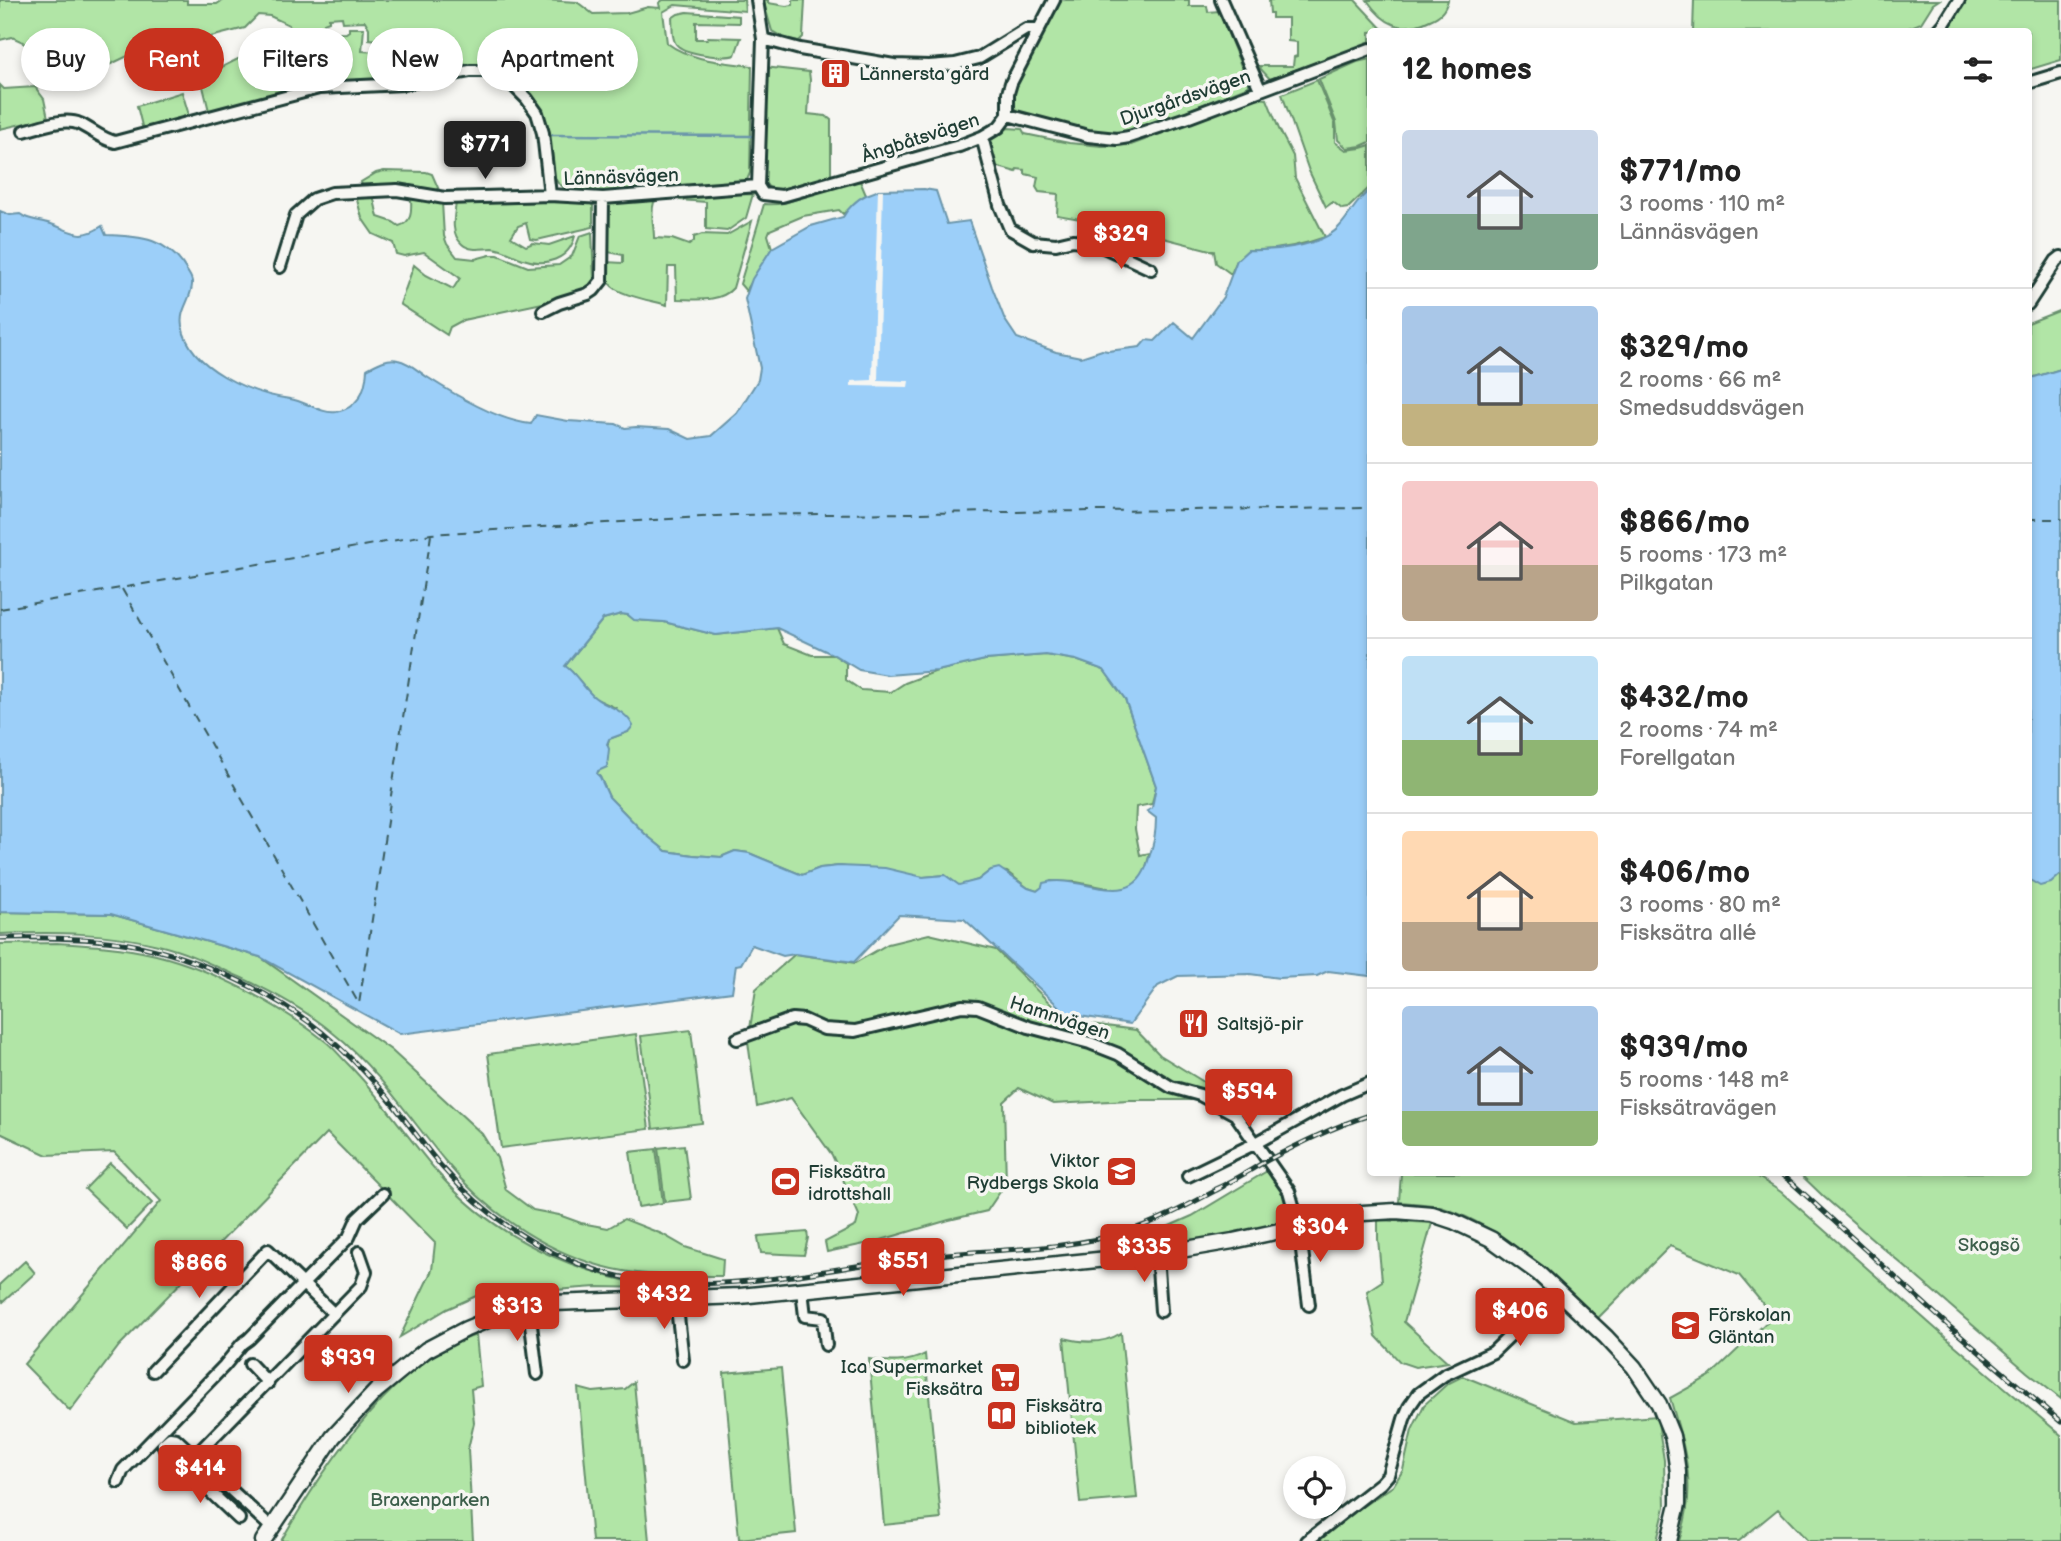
<!DOCTYPE html>
<html lang="en">
<head>
<meta charset="utf-8">
<style>
  body { margin:0; font-family:"Balsamiq Sans",sans-serif; background:#f6f6f6; color:#222; height:100vh; display:flex; flex-direction:column; font-size:26px; white-space:nowrap }
  * { box-sizing:border-box; margin:0 }
  p { font-size:23px; color:#767676 }
  .icon { flex:none; width:38px; height:38px; fill:none; stroke:currentColor; stroke-width:2; stroke-linecap:round; stroke-linejoin:round }
  .map { position:relative; flex:1; overflow:hidden }
  .panel { position:absolute; left:1367px; top:28px; width:665px; height:1148px; display:flex; flex-direction:column; background:#fff; border-radius:7px; box-shadow:0 4px 10px #0003 }
  .panel>* { flex:none }
  .banner { position:absolute; left:21px; top:28px; width:665px; height:63px; display:flex; gap:14px }
  .controls { position:absolute; left:1283px; top:1456px; display:grid; gap:14px }
  .controls a { display:grid; place-items:center; width:63px; height:63px; border-radius:50%; background:#fff; box-shadow:0 4px 10px #0003; font-size:35px }
  .price { position:absolute; translate:-50% -60px; padding:0 16px; border-radius:7px; background:#c8321e; color:#fff; font-size:23px; line-height:46px; filter:drop-shadow(0 2px 4px #0008) }
  .price::after { content:''; position:absolute; left:50%; top:42px; width:21px; height:16px; margin-left:-10px; background:inherit; clip-path:polygon(0 0,100% 0,50% 100%) }
  .price.current { background:#222; color:#fff }
  ul { padding:0; list-style:none }
  li { display:flex; align-items:center; gap:21px; height:175px; padding:0 35px }
  li+li { border-top:2px solid #e0e0e0 }
  li span { display:grid; place-items:center; flex:none; width:196px; height:140px; border-radius:7px; color:#555 }
  li>.icon { margin-inline-start:auto }
  span .icon { width:84px; height:84px; fill:#fffc; stroke-width:1 }
  li b { font-size:30px }
  h2 { display:flex; justify-content:space-between; align-items:center; height:84px; padding:0 35px; font-size:30px }
  .tag { padding:0 24px; border-radius:32px; background:#fff; box-shadow:0 4px 10px #0003; font-size:24px; line-height:63px }
  .tag.current { background:#c8321e; color:#fff }
  .map>svg:first-child { display:block }
  .green { fill:#b1e5a6; stroke:#68916d; stroke-width:2 }
  .water { fill:#9ccff9; stroke:#6a95aa; stroke-width:2; fill-rule:evenodd }
  .pier { fill:#f6f6f2 }
  .lines { fill:none; stroke-linecap:round; stroke-linejoin:round }
  .stream { stroke:#6a95aa; stroke-width:2.5 }
  .ferry { stroke:#385a5b; stroke-width:2; stroke-dasharray:9 7; stroke-linecap:butt }
  .minor-casing { stroke:#1f3d34; stroke-width:16 }
  .tertiary-casing { stroke:#1f3d34; stroke-width:19 }
  .minor { stroke:#f6f6f2; stroke-width:10 }
  .tertiary { stroke:#f6f6f2; stroke-width:14 }
  .rail-casing { stroke:#1f3d34; stroke-width:5 }
  .rail { stroke:#f6f6f2; stroke-width:2.5; stroke-dasharray:8; stroke-linecap:butt }
  .labels { text-anchor:middle; stroke-width:7; stroke-linejoin:round; paint-order:stroke }
  .poi-label { font-size:19px; fill:#1f3d34; stroke:#f6f6f2; text-anchor:start }
  .street-label { font-size:19px; fill:#1f3d34; stroke:#f6f6f2 }
  .park-label { font-size:19px; fill:#3c5f4b; stroke:#f6f6f2 }
</style>
</head>
<body>
<div class="map">
<svg width="2061" height="1541" viewBox="0 0 2061 1541">
  <rect width="100%" height="100%" fill="#f6f6f2"/>
  <filter id="ink" filterUnits="userSpaceOnUse"><feTurbulence type="fractalNoise" baseFrequency=".0143" numOctaves="2"/><feDisplacementMap in="SourceGraphic" scale="14" xChannelSelector="R" yChannelSelector="G"/><feConvolveMatrix kernelMatrix="1 2 1 2 8 2 1 2 1" color-interpolation-filters="sRGB"/></filter>
  <g filter="url(#ink)">
    <path class="green" d="M0,0H187V4H217L223,0H545L577,2L593,14L627,13L648,7L660,8L659,3L663,0H744L745,11L675,5L663,12L667,43C691,61 723,62 752,66L750,173L747,180L730,184L611,193H572L558,183L550,171L543,116C539,103 526,91 515,82C510,78 504,72 498,69C468,55 430,80 399,79L386,49L378,40L369,39V28L365,21L343,22L342,17L329,18V21L324,23L325,34L346,33L349,31V28H364L362,51L379,52L392,79L390,81H352L304,86L289,25L270,16L258,15L245,28L168,48L147,50L134,53L86,76L61,72L48,67L33,56L23,42L12,37L0,40Z
      M763,0H768V3L786,6L793,5V0H805L803,37L799,41L784,38L772,31Z
      M1059,0H1189V6H1207L1208,12L1219,11L1249,86L1139,130L1121,135H1103L1023,115L1013,106L1014,88Z
      M1269,0H1355L1384,31L1370,32V43L1270,79L1258,66H1293L1294,57L1297,56V42L1288,41V18H1272V13H1270Z
      M1367,0H1448C1445,11 1440,16 1430,20C1402,34 1384,25 1367,0Z
      M1694,0H1939L1933,4L1921,23L1901,31L1693,32Z
      M1965,0H2061V60L2028,70V32H1947Z
      M687,12L739,16V23L696,22V39H707L708,37L741,38L735,55C724,59 687,54 678,46C671,41 673,26 672,18L678,14Z
      M286,47L291,54L297,88L209,111L200,74L214,71L238,59L264,55Z
      M1370,59V142L1361,146L1347,148L1338,140L1336,122L1319,79L1357,62Z
      M764,67L809,72L810,80L808,114L826,116L831,120V176L777,190C766,190 764,181 763,171Z
      M1317,80L1335,124V142L1346,150L1361,148L1370,145V187L1348,208L1342,209L1333,202L1326,207L1309,171L1282,94Z
      M0,85L4,89L35,87L44,99L48,118L0,129Z
      M182,92L188,112V119L143,130L137,106Z
      M1257,98L1267,99L1279,129L1293,156L1295,178L1325,237C1300,246 1274,251 1248,250L1237,260L1231,274L1216,263L1214,251L1109,224L1057,215L1058,194L1039,192L1036,187L1038,177L1025,174V170L1017,169L1016,172L995,166L990,141L1008,128L1022,129L1025,134L1069,143L1102,146L1131,145Z
      M384,171L426,172L432,174L439,190L388,184L362,185L361,182L376,173Z
      M860,181L866,195L843,214L839,210L803,216L770,230L768,235L772,248L746,291L740,284L764,204C782,206 797,199 814,193C829,188 844,185 860,181Z
      M753,194L746,218L727,231L706,229V202L680,200L678,196Z
      M359,195H373L378,217L393,222L399,226C414,222 411,208 411,195L442,202L444,236L447,244L457,257L475,259L490,255H498L528,267L559,265L572,256L580,236L592,232L594,281L592,285L552,301L463,320L450,327L447,335L400,304L414,265L426,275L453,289L460,278L424,252L404,256L396,254L393,243L373,234L362,218L357,200Z
      M538,197L588,201L593,206V227L537,240L530,239L526,223L518,226L511,237L526,246L533,243L549,245L575,236C569,260 545,267 523,259C514,256 503,249 493,248C483,248 471,252 462,244C450,233 454,217 456,203Z
      M662,198L654,202C650,215 654,225 654,238L672,239L689,245L694,241V237L702,234L727,235L752,221L733,288C720,303 695,299 677,299L676,267H668L667,305C654,301 617,295 610,284C605,278 606,269 606,262L623,263V255L608,252L606,246L605,207L609,202Z
      M2061,310V369L2028,379V323Z
      M2061,612V1399L2027,1372L1824,1197L1799,1173L2028,1172V618Z
      M621,614L628,615L635,620L664,622L716,635L777,628L784,644L812,655H834L846,663V680L861,690L891,692L905,683L937,671L985,660L1046,655L1076,660L1104,670L1125,699L1156,786L1152,804L1136,807L1135,829L1140,855L1150,853L1144,874L1133,886L1118,890L1076,882L1051,881L1037,891L1028,888L1007,872L991,870L978,880L959,886L945,875L923,877L839,866L820,868L802,875L749,853L735,851L721,857L693,855L666,851L645,834L609,797L600,777L597,774L598,771L602,768L609,739L628,732L616,708L594,698L572,672L565,666L603,619Z
      M0,912L111,914L260,957L391,1050L482,1134L497,1158L506,1190L533,1210L559,1215L581,1223L608,1228L624,1219L662,1234L685,1247L723,1259L722,1276C682,1276 640,1277 601,1266C540,1249 484,1209 445,1161C409,1117 377,1068 333,1033C306,1010 274,993 242,978C215,966 188,952 158,945C107,932 53,932 0,934Z
      M929,934L996,950L1068,1021L1136,1030L1160,1055L1212,1087L1193,1100H1130L1053,1104L1019,1088L1004,1102L1006,1183L987,1211L949,1220L874,1242L827,1252L825,1242L856,1226L859,1215L832,1155L791,1098L757,1107L748,1042L756,989L795,954L855,963L888,944Z
      M57,943C90,945 123,947 156,955C213,969 279,1005 325,1041C333,1047 340,1056 347,1063C381,1097 407,1137 438,1173C495,1239 576,1273 659,1288L596,1287L500,1294L492,1289L447,1309L400,1337L432,1270L435,1243L327,1133L119,1346L70,1411L24,1364L161,1201L114,1152L47,1155L0,1133V944Z
      M691,1030L702,1123L653,1129L641,1036Z
      M636,1034L649,1129L501,1148L488,1054Z
      M684,1145L691,1199L665,1202L658,1148Z
      M656,1149L663,1203L638,1207L630,1152Z
      M110,1163L152,1203L127,1229L85,1189Z
      M1267,1171C1279,1187 1302,1209 1280,1227L1161,1247L1094,1254L1133,1242L1192,1216Z
      M1401,1173H1752L1781,1192L1945,1337L2061,1435V1541H1808L1778,1509L1739,1541H1679C1698,1488 1685,1449 1670,1398L1710,1376L1773,1316L1739,1275L1670,1246L1598,1318C1549,1274 1502,1225 1437,1206C1425,1203 1411,1203 1399,1202Z
      M1378,1220L1432,1223L1404,1322L1448,1362L1415,1367L1400,1362L1376,1336L1367,1291L1382,1281L1378,1239Z
      M807,1232L808,1238L804,1255L761,1253L758,1238L759,1236Z
      M25,1261L35,1273L3,1302L0,1299V1284Z
      M1121,1333L1137,1498L1080,1503L1064,1338C1083,1343 1104,1344 1121,1333Z
      M476,1335L481,1386L471,1389L474,1423L468,1449L473,1541H281C323,1468 393,1361 476,1335Z
      M925,1354L941,1519L884,1525L869,1359C887,1363 909,1363 925,1354Z
      M781,1368L796,1533L739,1539L724,1373Z
      M1463,1376L1576,1422L1657,1416L1664,1460L1665,1507L1657,1541H1319L1354,1512L1393,1486L1403,1470L1412,1430L1424,1405L1447,1384Z
      M634,1382L649,1541H592L578,1388L593,1392L625,1389Z"/>
    <path class="water" d="M924,189L936,191L947,224L969,221L992,287L1005,320L1017,338L1056,352L1081,357L1102,350L1108,351L1140,347L1146,340L1155,341L1174,322L1193,338L1223,297L1237,260L1248,250C1273,251 1319,247 1338,228C1350,216 1356,200 1370,190V976L1328,971L1317,976L1279,978L1250,974L1178,976L1158,986L1130,1024L1067,1014L964,919L899,915L854,962L795,954L783,956L752,945L741,964L736,965L732,992L400,1034L260,957L111,914L0,912V211L10,215L20,214L25,217C33,220 41,221 48,223C71,230 79,242 102,226L106,235C141,236 168,238 187,271C190,276 193,279 192,285C191,300 179,310 182,326C190,369 252,394 290,399C305,401 321,414 336,412C359,408 366,390 367,369C376,364 388,357 398,360C409,362 418,371 427,377C455,395 498,421 531,424L536,415L568,421L616,424L625,428L636,427L669,429L690,439L711,436L737,413L758,380L760,368L745,299L752,279L772,248L811,226L843,217C847,209 857,199 866,195C870,193 874,193 878,190ZM621,614L628,615L634,620L664,622L716,635L777,628L834,655L859,670L888,675L937,671L985,660L1046,655L1076,660L1104,670L1125,699L1156,786L1152,808L1147,811L1156,818C1156,836 1153,845 1148,861C1133,915 1081,872 1043,883L1042,887L1037,891L1028,888L999,868L991,870L978,880L959,885L945,875L923,877L885,868L839,866L820,868L802,875L749,853L735,851L721,857L693,855L666,851L645,834L609,797L600,777L597,774L598,771L607,767L609,749L607,744L609,739L628,732L633,726C624,707 605,708 592,695C582,686 575,672 565,666L603,619Z
      M2061,369V874L2051,883L2040,886L2028,879V379Z"/>
    <path class="pier" d="M878,190H883L878,380L909,381L908,387L851,386V381L872,380Z"/>
    <g class="lines">
      <path class="stream" d="M548,135L752,136
        M730,193H743"/>
      <path class="ferry" d="M2028,519H2061
        M122,589L359,1004L431,535
        M0,609L431,534L734,515L1370,508"/>
      <defs>
        <path id="minor" d="M757,0L763,39L758,186
          M1221,0L1260,89
          M1937,32L1944,24L1959,0
          M763,39L800,49L894,65L929,66L955,64L979,58L1026,29H1038
          M2028,83L2061,73
          M1008,115L1088,136L1117,139L1129,137L1189,117L1370,49
          M24,131C40,127 64,117 80,124C92,130 102,139 115,142L319,88L404,84L470,71H488L501,75L510,82L527,99L537,113L543,133L550,195
          M982,137L1000,205L1010,229L1033,242L1056,244L1073,240L1095,243L1151,269
          M758,186L763,194L782,196L959,146L982,137L999,127L1008,115V93L1011,83L1054,0
          M280,267L296,215L314,199L332,193L397,190L445,198L550,195L603,198L758,186
          M2028,304L2056,261L2061,257
          M543,311L559,303L588,294L594,290L602,280L603,198
          M737,1039L792,1019L804,1020L824,1029L855,1031L962,1006L978,1007L1029,1027L1090,1043L1118,1054L1171,1087L1200,1095L1235,1114L1289,1191L1299,1227L1309,1305
          M1188,1176L1256,1143L1342,1095L1370,1083
          M1157,1254L1161,1311
          M802,1290L805,1316L823,1318L826,1345
          M676,1299L683,1360
          M529,1308L537,1374
          M250,1364L268,1383
          M153,1371L268,1250L333,1313
          M185,1468L239,1519
          M118,1482L123,1470L224,1366L242,1344L249,1339L349,1237L357,1219L383,1194
          M271,1527L176,1439L170,1438L163,1444L166,1450L185,1468L194,1457L361,1286L366,1272L359,1252
          M1307,1541L1381,1483L1388,1475L1404,1419L1409,1407L1418,1394L1444,1375L1493,1352L1556,1291"/>
        <path id="tertiary" d="M263,1541L333,1437L376,1391L426,1350L466,1329L507,1312L553,1303L740,1296L1157,1254L1233,1241L1363,1213L1396,1211L1432,1214L1453,1221L1491,1239L1538,1273L1606,1337L1634,1367L1659,1404L1672,1436L1675,1452L1678,1472V1504L1669,1541"/>
      </defs>
      <use href="#minor" class="minor-casing"/>
      <use href="#tertiary" class="tertiary-casing"/>
      <use href="#minor" class="minor"/>
      <use href="#tertiary" class="tertiary"/>
      <defs>
        <path id="rail" d="M0,938C43,937 87,937 129,944C196,956 279,994 330,1039C345,1052 360,1067 374,1082C398,1108 418,1139 442,1167C484,1215 538,1252 599,1271C695,1301 812,1271 909,1258C981,1248 1056,1253 1125,1232C1160,1221 1192,1203 1224,1186
          M1778,1172L1790,1181L1950,1327L2061,1422
          M1215,1189C1234,1181 1250,1170 1268,1160C1301,1143 1335,1126 1370,1115"/>
      </defs>
      <use href="#rail" class="rail-casing"/>
      <use href="#rail" class="rail"/>
    </g>
  </g>
  <defs>
    <symbol id="building-square" viewBox="-11 -11 22 22"><rect x="-9" y="-9" width="18" height="18" rx="4" fill="#c8321e" stroke="#f6f6f2"/><path d="M-4-6H4V6H1V3H-1V6H-4ZM-2.5-4.3h1.7v1.8h-1.7ZM.8-4.3h1.7v1.8H.8ZM-2.5-1h1.7V.8h-1.7ZM.8-1h1.7V.8H.8Z" fill="#fff"/></symbol>
    <symbol id="restaurant-square" viewBox="-11 -11 22 22"><rect x="-9" y="-9" width="18" height="18" rx="4" fill="#c8321e" stroke="#f6f6f2"/><path d="M-5-6h1v4h1v-4h1v4h1v-4h1v5L-1.5 .5V6h-2V.5L-5-1ZM5-6V6H3V1.5H1.5Q1.5-4 5-6Z" fill="#fff"/></symbol>
    <symbol id="school-square" viewBox="-11 -11 22 22"><rect x="-9" y="-9" width="18" height="18" rx="4" fill="#c8321e" stroke="#f6f6f2"/><path d="M0-5L7-2L0 1L-7-2ZM-4 1L0 2.5L4 1V4Q0 6-4 4Z" fill="#fff"/></symbol>
    <symbol id="stadium-square" viewBox="-11 -11 22 22"><rect x="-9" y="-9" width="18" height="18" rx="4" fill="#c8321e" stroke="#f6f6f2"/><path d="M0-5a6.5 5 0 1 0 0 10a6.5 5 0 1 0 0-10ZM-3.5-1.8h7v3.6h-7Z" fill="#fff"/></symbol>
    <symbol id="supermarket-square" viewBox="-11 -11 22 22"><rect x="-9" y="-9" width="18" height="18" rx="4" fill="#c8321e" stroke="#f6f6f2"/><path d="M-6-5.5h2.5l.6 2H6L4.5 2H-2.5L-4.4-4H-6ZM-1.5 3.2a1.3 1.3 0 1 0 .1 0ZM3 3.2a1.3 1.3 0 1 0 .1 0Z" fill="#fff"/></symbol>
    <symbol id="library-square" viewBox="-11 -11 22 22"><rect x="-9" y="-9" width="18" height="18" rx="4" fill="#c8321e" stroke="#f6f6f2"/><path d="M-6-4Q-3-5.5-.7-3.5V5Q-3 3-6 4ZM6-4Q3-5.5 .7-3.5V5Q3 3 6 4Z" fill="#fff"/></symbol>
  </defs>
  <g fill-rule="evenodd">
    <use href="#building-square" x="818" y="56" width="35" height="35"/>
    <use href="#restaurant-square" x="1176" y="1006" width="35" height="35"/>
    <use href="#school-square" x="1104" y="1154" width="35" height="35"/>
    <use href="#stadium-square" x="768" y="1164" width="35" height="35"/>
    <use href="#school-square" x="1668" y="1308" width="35" height="35"/>
    <use href="#supermarket-square" x="988" y="1360" width="35" height="35"/>
    <use href="#library-square" x="984" y="1398" width="35" height="35"/>
  </g>
  <g class="labels">
    <g class="poi-label">
      <text x="859" y="80">Lännersta gård</text>
      <text x="1217" y="1030">Saltsjö-pir</text>
      <text x="1099" y="1167" text-anchor="end">Viktor<tspan x="1099" dy="22">Rydbergs Skola</tspan></text>
      <text x="808" y="1178">Fisksätra<tspan x="808" dy="22">idrottshall</tspan></text>
      <text x="1708" y="1321">Förskolan<tspan x="1708" dy="22">Gläntan</tspan></text>
      <text x="983" y="1373" text-anchor="end">Ica Supermarket<tspan x="983" dy="22">Fisksätra</tspan></text>
      <text x="1025" y="1412">Fisksätra<tspan x="1025" dy="22">bibliotek</tspan></text>
    </g>
    <g class="street-label">
      <text transform="translate(1185 97) rotate(-19)" y="7">Djurgårdsvägen</text>
      <text transform="translate(920 137) rotate(-18)" y="7">Ångbåtsvägen</text>
      <text transform="translate(621 176) rotate(-2)" y="7">Lännäsvägen</text>
      <text transform="translate(1060 1017) rotate(18)" y="7">Hamnvägen</text>
    </g>
    <g class="park-label">
      <text x="1989" y="1251">Skogsö</text>
      <text x="430" y="1506">Braxenparken</text>
    </g>
  </g>
</svg>
<div class="controls">
<a><svg class="icon" aria-label="locate" viewBox="0 0 24 24"><circle cx="12" cy="12" r="6"/><path d="M12 2v4M12 18v4M2 12h4M18 12h4"/></svg></a>
</div>
<b class="price current" style="left:485px;top:181px">$771</b>
<b class="price" style="left:1121px;top:271px">$329</b>
<b class="price" style="left:1249px;top:1129px">$594</b>
<b class="price" style="left:1320px;top:1264px">$304</b>
<b class="price" style="left:1144px;top:1284px">$335</b>
<b class="price" style="left:903px;top:1298px">$551</b>
<b class="price" style="left:199px;top:1300px">$866</b>
<b class="price" style="left:664px;top:1331px">$432</b>
<b class="price" style="left:517px;top:1343px">$313</b>
<b class="price" style="left:1520px;top:1348px">$406</b>
<b class="price" style="left:348px;top:1395px">$939</b>
<b class="price" style="left:200px;top:1505px">$414</b>
<div class="banner">
<a class="tag">Buy</a>
<a class="tag current">Rent</a>
<a class="tag">Filters</a>
<a class="tag">New</a>
<a class="tag">Apartment</a>
</div>
<section class="panel">
<h2>12 homes<svg class="icon" aria-label="filters" viewBox="0 0 24 24"><path d="M4 7h16M4 17h16"/><circle cx="9" cy="7" r="2"/><circle cx="15" cy="17" r="2"/></svg></h2>
<ul>
<li><span style="background:linear-gradient(#c9d6e8 60%,#7fa58c 0)"><svg class="icon" aria-label="home" viewBox="0 0 24 24"><path d="M3 11l9-7 9 7M6 9v11h12V9"/></svg></span><div><b>$771/mo</b><p>3 rooms · 110 m²</p><p>Lännäsvägen</p></div></li>
<li><span style="background:linear-gradient(#a9c7e8 70%,#c2b280 0)"><svg class="icon" aria-label="home" viewBox="0 0 24 24"><path d="M3 11l9-7 9 7M6 9v11h12V9"/></svg></span><div><b>$329/mo</b><p>2 rooms · 66 m²</p><p>Smedsuddsvägen</p></div></li>
<li><span style="background:linear-gradient(#f6c9c9 60%,#b9a48a 0)"><svg class="icon" aria-label="home" viewBox="0 0 24 24"><path d="M3 11l9-7 9 7M6 9v11h12V9"/></svg></span><div><b>$866/mo</b><p>5 rooms · 173 m²</p><p>Pilkgatan</p></div></li>
<li><span style="background:linear-gradient(#bfe0f5 60%,#8fb573 0)"><svg class="icon" aria-label="home" viewBox="0 0 24 24"><path d="M3 11l9-7 9 7M6 9v11h12V9"/></svg></span><div><b>$432/mo</b><p>2 rooms · 74 m²</p><p>Forellgatan</p></div></li>
<li><span style="background:linear-gradient(#ffd9b3 65%,#b9a48a 0)"><svg class="icon" aria-label="home" viewBox="0 0 24 24"><path d="M3 11l9-7 9 7M6 9v11h12V9"/></svg></span><div><b>$406/mo</b><p>3 rooms · 80 m²</p><p>Fisksätra allé</p></div></li>
<li><span style="background:linear-gradient(#a9c7e8 75%,#8fb573 0)"><svg class="icon" aria-label="home" viewBox="0 0 24 24"><path d="M3 11l9-7 9 7M6 9v11h12V9"/></svg></span><div><b>$939/mo</b><p>5 rooms · 148 m²</p><p>Fisksätravägen</p></div></li>
</ul>
</section>
</div>
</body>
</html>
